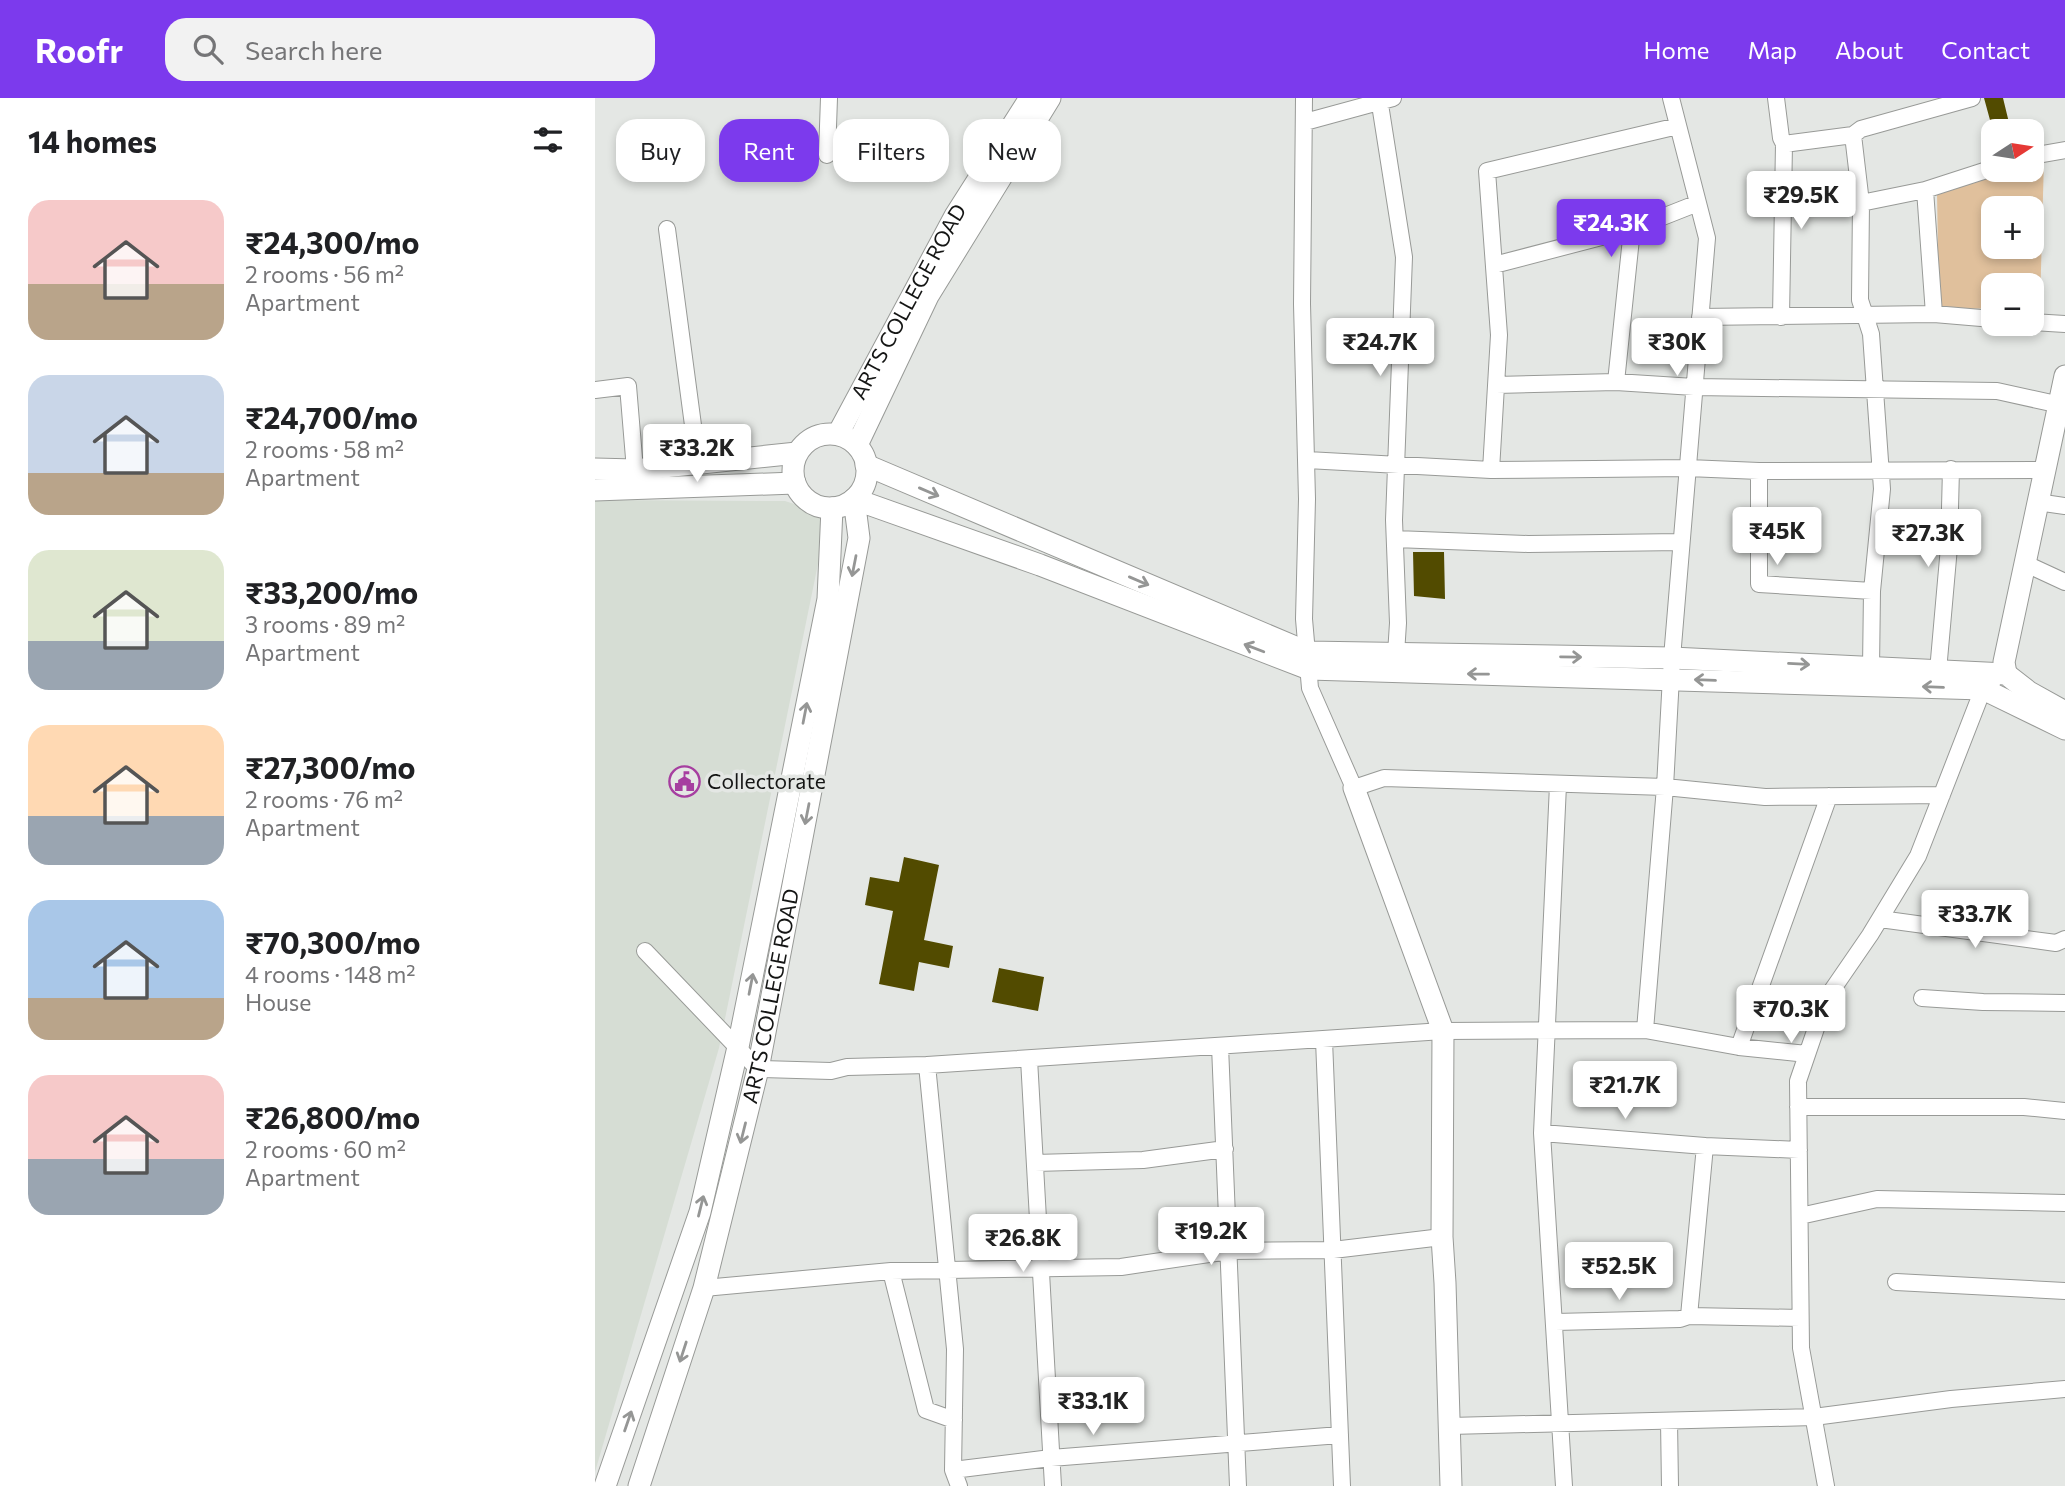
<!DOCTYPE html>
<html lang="en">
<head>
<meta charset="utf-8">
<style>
  body { margin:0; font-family:Commissioner,sans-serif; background:#f2f2f2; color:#202124; height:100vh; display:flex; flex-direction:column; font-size:26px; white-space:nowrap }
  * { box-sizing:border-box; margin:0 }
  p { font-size:23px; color:#757577 }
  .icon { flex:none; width:38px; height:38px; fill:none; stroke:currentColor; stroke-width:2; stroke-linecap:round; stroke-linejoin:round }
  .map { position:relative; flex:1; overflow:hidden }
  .side { display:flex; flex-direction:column; background:#fff; width:595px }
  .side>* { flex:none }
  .banner { position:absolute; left:21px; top:21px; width:665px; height:63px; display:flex; gap:14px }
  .needle { width:46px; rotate:78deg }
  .tools { position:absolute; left:1386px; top:21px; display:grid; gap:14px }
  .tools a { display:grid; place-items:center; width:63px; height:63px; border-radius:14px; background:#fff; box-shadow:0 4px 10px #0003; font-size:35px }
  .price { position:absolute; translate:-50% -60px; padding:0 16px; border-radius:7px; background:#fff; color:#222; font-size:23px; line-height:46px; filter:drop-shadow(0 2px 4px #0008) }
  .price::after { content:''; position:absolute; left:50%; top:42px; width:21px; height:16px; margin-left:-10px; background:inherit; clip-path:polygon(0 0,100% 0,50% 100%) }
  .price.on { background:#7c3aed; color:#fff }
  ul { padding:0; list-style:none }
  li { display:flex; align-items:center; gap:21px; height:175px; padding:0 28px }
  li span { display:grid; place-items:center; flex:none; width:196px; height:140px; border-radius:21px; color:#555 }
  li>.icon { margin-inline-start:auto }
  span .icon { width:84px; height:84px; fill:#fffc; stroke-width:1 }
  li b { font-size:30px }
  h2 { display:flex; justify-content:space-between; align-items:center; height:84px; padding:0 28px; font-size:30px }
  .pill { padding:0 24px; border-radius:21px; background:#fff; box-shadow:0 4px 10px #0003; font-size:24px; line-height:63px }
  .pill.on { background:#7c3aed; color:#fff }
  header { display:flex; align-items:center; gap:42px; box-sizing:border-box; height:98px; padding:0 35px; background:#7c3aed; color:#fff }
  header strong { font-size:33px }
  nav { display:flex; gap:38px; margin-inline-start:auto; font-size:24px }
  .search { width:490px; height:63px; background:#f2f2f2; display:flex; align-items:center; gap:18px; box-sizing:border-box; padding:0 24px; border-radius:21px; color:#757577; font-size:26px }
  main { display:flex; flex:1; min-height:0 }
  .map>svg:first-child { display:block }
  .built { fill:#d6ddd4 }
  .green { fill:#e0c09c; fill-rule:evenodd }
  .building { fill:#524b00 }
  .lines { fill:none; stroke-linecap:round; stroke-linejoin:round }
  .street-casing { stroke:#989a97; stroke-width:18 }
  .secondary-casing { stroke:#989a97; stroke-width:23 }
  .street { stroke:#fff; stroke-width:16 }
  .secondary { stroke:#fff; stroke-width:21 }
  .oneway { stroke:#959695 }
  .labels { text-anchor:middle; stroke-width:7; stroke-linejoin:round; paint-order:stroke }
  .street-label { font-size:21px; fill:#141514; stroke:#e4e7e4 }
  .poi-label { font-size:21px; fill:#141514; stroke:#e4e7e4; text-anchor:start }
</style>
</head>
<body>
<header>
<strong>Roofr</strong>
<div class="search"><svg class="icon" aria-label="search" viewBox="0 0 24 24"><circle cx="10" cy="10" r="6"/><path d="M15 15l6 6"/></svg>Search here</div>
<nav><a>Home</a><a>Map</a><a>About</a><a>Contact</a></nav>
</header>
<main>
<section class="side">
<h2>14 homes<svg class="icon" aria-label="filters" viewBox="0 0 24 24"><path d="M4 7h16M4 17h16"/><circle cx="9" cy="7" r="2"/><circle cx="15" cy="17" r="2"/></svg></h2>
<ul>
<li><span style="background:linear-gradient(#f6c9c9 60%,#b9a48a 0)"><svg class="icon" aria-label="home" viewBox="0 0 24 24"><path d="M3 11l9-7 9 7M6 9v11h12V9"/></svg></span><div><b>₹24,300/mo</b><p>2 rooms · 56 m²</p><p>Apartment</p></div></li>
<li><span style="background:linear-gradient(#c9d6e8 70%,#b9a48a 0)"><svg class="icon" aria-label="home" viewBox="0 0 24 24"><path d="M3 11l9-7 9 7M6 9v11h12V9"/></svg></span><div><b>₹24,700/mo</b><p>2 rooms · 58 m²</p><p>Apartment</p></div></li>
<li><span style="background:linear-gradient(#dfe7d0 65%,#9aa5b1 0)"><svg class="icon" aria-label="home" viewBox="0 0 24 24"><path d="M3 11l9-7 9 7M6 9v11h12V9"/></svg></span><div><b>₹33,200/mo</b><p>3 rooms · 89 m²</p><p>Apartment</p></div></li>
<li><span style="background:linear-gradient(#ffd9b3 65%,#9aa5b1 0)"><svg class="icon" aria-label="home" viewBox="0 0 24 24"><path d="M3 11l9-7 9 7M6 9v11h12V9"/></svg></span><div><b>₹27,300/mo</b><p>2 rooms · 76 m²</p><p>Apartment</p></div></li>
<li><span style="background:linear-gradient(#a9c7e8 70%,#b9a48a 0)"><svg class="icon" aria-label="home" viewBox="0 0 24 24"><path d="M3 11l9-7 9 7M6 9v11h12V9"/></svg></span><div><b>₹70,300/mo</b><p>4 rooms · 148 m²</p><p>House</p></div></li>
<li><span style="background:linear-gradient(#f6c9c9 60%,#9aa5b1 0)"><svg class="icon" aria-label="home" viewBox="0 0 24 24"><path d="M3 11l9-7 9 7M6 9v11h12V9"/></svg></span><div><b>₹26,800/mo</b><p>2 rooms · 60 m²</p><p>Apartment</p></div></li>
</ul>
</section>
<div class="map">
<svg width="1470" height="1388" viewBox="0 0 1470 1388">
  <rect width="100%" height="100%" fill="#e4e7e4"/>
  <path class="built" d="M0,402L190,403L233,417L124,950L0,1374Z"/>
  <path class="green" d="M1449,61L1445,208H1437V187H1398V210L1344,212L1342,94L1414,72H1437V65ZM1398,110H1437V149H1398Z"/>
  <path class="building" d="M1389,0H1408L1416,33H1398Z
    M818,454H849L850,501L819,498Z
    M309,759L344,767L329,842L358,848L354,870L324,864L319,893L284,886L298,813L270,807L275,779L304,784Z
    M404,870L449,879L443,913L397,904Z"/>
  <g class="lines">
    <defs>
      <path id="street" d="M784,0L809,159L799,422L803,525L801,556
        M1076,0L1112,140L1077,560L1070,689L1170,699L1347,697
        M1181,0L1186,40L1189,46L1186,219
        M710,24L798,0
        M1083,28L892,73L904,237L896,372L1093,370L1164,373L1449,372
        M1258,37L1266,105L1265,202L1276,236L1287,391L1277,493L1276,570
        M1189,46L1258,37L1266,31L1377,0
        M232,57L234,0
        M1437,58L1470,52
        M1330,92L1339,216
        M1266,105L1330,92L1398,70
        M72,131L103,365
        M1037,131L1103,105
        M899,167L1037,131L1021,284
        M1105,219L1339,216L1398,221
        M1437,224L1470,226
        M901,287L1021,284L1099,289L1402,293L1470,308
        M0,292L33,288L40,372
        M712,362L896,372
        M1164,373V486L1277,493
        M1442,404L1470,408
        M800,441L933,446L1086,444
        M1429,465L1470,484
        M1343,573L1354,449L1356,371
        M963,687L947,1035L969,1388
        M1285,821L1461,845L1470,841
        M50,853L163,971L236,973L252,969L332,967L848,933L1050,932L1070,689L789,680L759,690L715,590L709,521L712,401L707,206L709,0
        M1327,900L1388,904L1470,905
        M1050,932L1144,949L1212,956
        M729,942L747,1388
        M625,948L643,1388
        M1144,949L1234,698
        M434,961L458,1388
        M332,967L360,1251L358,1372L364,1388
        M1203,1009H1429L1470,1013
        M947,1035L1110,1048L1204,1052
        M440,1065L548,1062L630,1051
        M1205,1118L1282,1101L1470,1105
        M296,1173L526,1169L634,1153L738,1152L847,1139
        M1301,1184L1470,1193
        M109,1190L296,1173L331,1312L359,1322
        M1094,1218L1110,1048
        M960,1224L1085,1221L1094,1218L1205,1220
        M1074,1323L1075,1388
        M855,1328L1219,1319L1356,1301L1470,1291
        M358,1372L456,1360L745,1337
        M1231,1388L1206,1250L1203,983L1231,901L1275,837L1323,758L1388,591L1397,585"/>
      <g id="secondary">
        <path id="s1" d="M243,336L360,118L435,0"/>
        <circle cx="235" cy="373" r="37"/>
        <path d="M262,347L333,198L455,0"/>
        <path d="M271,367L712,554L1077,560L1411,576L1434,594L1470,614"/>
        <path d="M0,371L40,372L202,355"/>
        <path d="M0,392L200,385"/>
        <path d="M1411,576L1409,564L1470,278"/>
        <path d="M759,690L848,933L847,1139L850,1185L856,1388"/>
        <path d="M10,1388L105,1114L143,949L233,501L237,410"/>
        <path id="s2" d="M44,1388L109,1190L163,971L264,440L259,401L445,467L714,571L1388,591L1470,631"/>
      </g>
    </defs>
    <use href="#street" class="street-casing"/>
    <use href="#secondary" class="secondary-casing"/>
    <use href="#street" class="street"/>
    <use href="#secondary" class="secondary"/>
  </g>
  <defs><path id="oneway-shaft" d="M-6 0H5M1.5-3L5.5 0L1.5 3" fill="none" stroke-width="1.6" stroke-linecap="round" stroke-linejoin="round" transform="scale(1.75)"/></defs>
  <g class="oneway">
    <use href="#oneway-shaft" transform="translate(334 394) rotate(23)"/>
    <use href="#oneway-shaft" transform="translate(259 468) rotate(101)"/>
    <use href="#oneway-shaft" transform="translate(544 483) rotate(23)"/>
    <use href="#oneway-shaft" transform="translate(659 550) rotate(-159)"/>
    <use href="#oneway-shaft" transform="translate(976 559) rotate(1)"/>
    <use href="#oneway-shaft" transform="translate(1204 566) rotate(3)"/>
    <use href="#oneway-shaft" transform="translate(883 576) rotate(-179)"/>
    <use href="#oneway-shaft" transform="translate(1110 582) rotate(-178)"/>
    <use href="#oneway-shaft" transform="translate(1338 589) rotate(-178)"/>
    <use href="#oneway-shaft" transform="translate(210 615) rotate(-79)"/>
    <use href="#oneway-shaft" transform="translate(212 716) rotate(101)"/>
    <use href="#oneway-shaft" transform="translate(156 886) rotate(-79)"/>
    <use href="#oneway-shaft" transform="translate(148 1035) rotate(104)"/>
    <use href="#oneway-shaft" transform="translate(106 1108) rotate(-76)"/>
    <use href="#oneway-shaft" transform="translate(88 1254) rotate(108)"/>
    <use href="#oneway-shaft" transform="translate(33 1323) rotate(-71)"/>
  </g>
  <defs>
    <symbol id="civic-ring" viewBox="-11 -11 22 22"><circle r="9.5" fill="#e4e7e4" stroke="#a63ea0" stroke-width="1.5"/><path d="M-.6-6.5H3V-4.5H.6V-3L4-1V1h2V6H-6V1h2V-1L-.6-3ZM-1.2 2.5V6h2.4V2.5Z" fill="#a63ea0"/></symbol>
  </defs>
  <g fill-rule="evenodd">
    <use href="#civic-ring" x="72" y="666" width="35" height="35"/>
  </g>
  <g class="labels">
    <g class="street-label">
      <text dy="7" stroke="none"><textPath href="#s1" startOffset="150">ARTS COLLEGE ROAD</textPath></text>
      <text dy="7" stroke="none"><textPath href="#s2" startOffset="508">ARTS COLLEGE ROAD</textPath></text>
    </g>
    <g class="poi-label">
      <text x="112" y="691">Collectorate</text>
    </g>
  </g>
</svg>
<div class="tools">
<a><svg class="needle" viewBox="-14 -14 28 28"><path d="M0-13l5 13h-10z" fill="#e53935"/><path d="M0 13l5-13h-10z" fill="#757577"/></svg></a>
<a>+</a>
<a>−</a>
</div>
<b class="price" style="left:1206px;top:133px">₹29.5K</b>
<b class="price on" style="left:1016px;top:161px">₹24.3K</b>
<b class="price" style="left:785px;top:280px">₹24.7K</b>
<b class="price" style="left:1082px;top:280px">₹30K</b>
<b class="price" style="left:102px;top:386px">₹33.2K</b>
<b class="price" style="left:1182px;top:469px">₹45K</b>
<b class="price" style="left:1333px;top:471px">₹27.3K</b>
<b class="price" style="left:1380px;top:852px">₹33.7K</b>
<b class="price" style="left:1196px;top:947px">₹70.3K</b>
<b class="price" style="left:1030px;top:1023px">₹21.7K</b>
<b class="price" style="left:616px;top:1169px">₹19.2K</b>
<b class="price" style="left:428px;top:1176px">₹26.8K</b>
<b class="price" style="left:1024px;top:1204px">₹52.5K</b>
<b class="price" style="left:498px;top:1339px">₹33.1K</b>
<div class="banner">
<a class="pill">Buy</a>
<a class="pill on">Rent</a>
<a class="pill">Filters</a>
<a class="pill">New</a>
</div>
</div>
</main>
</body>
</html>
